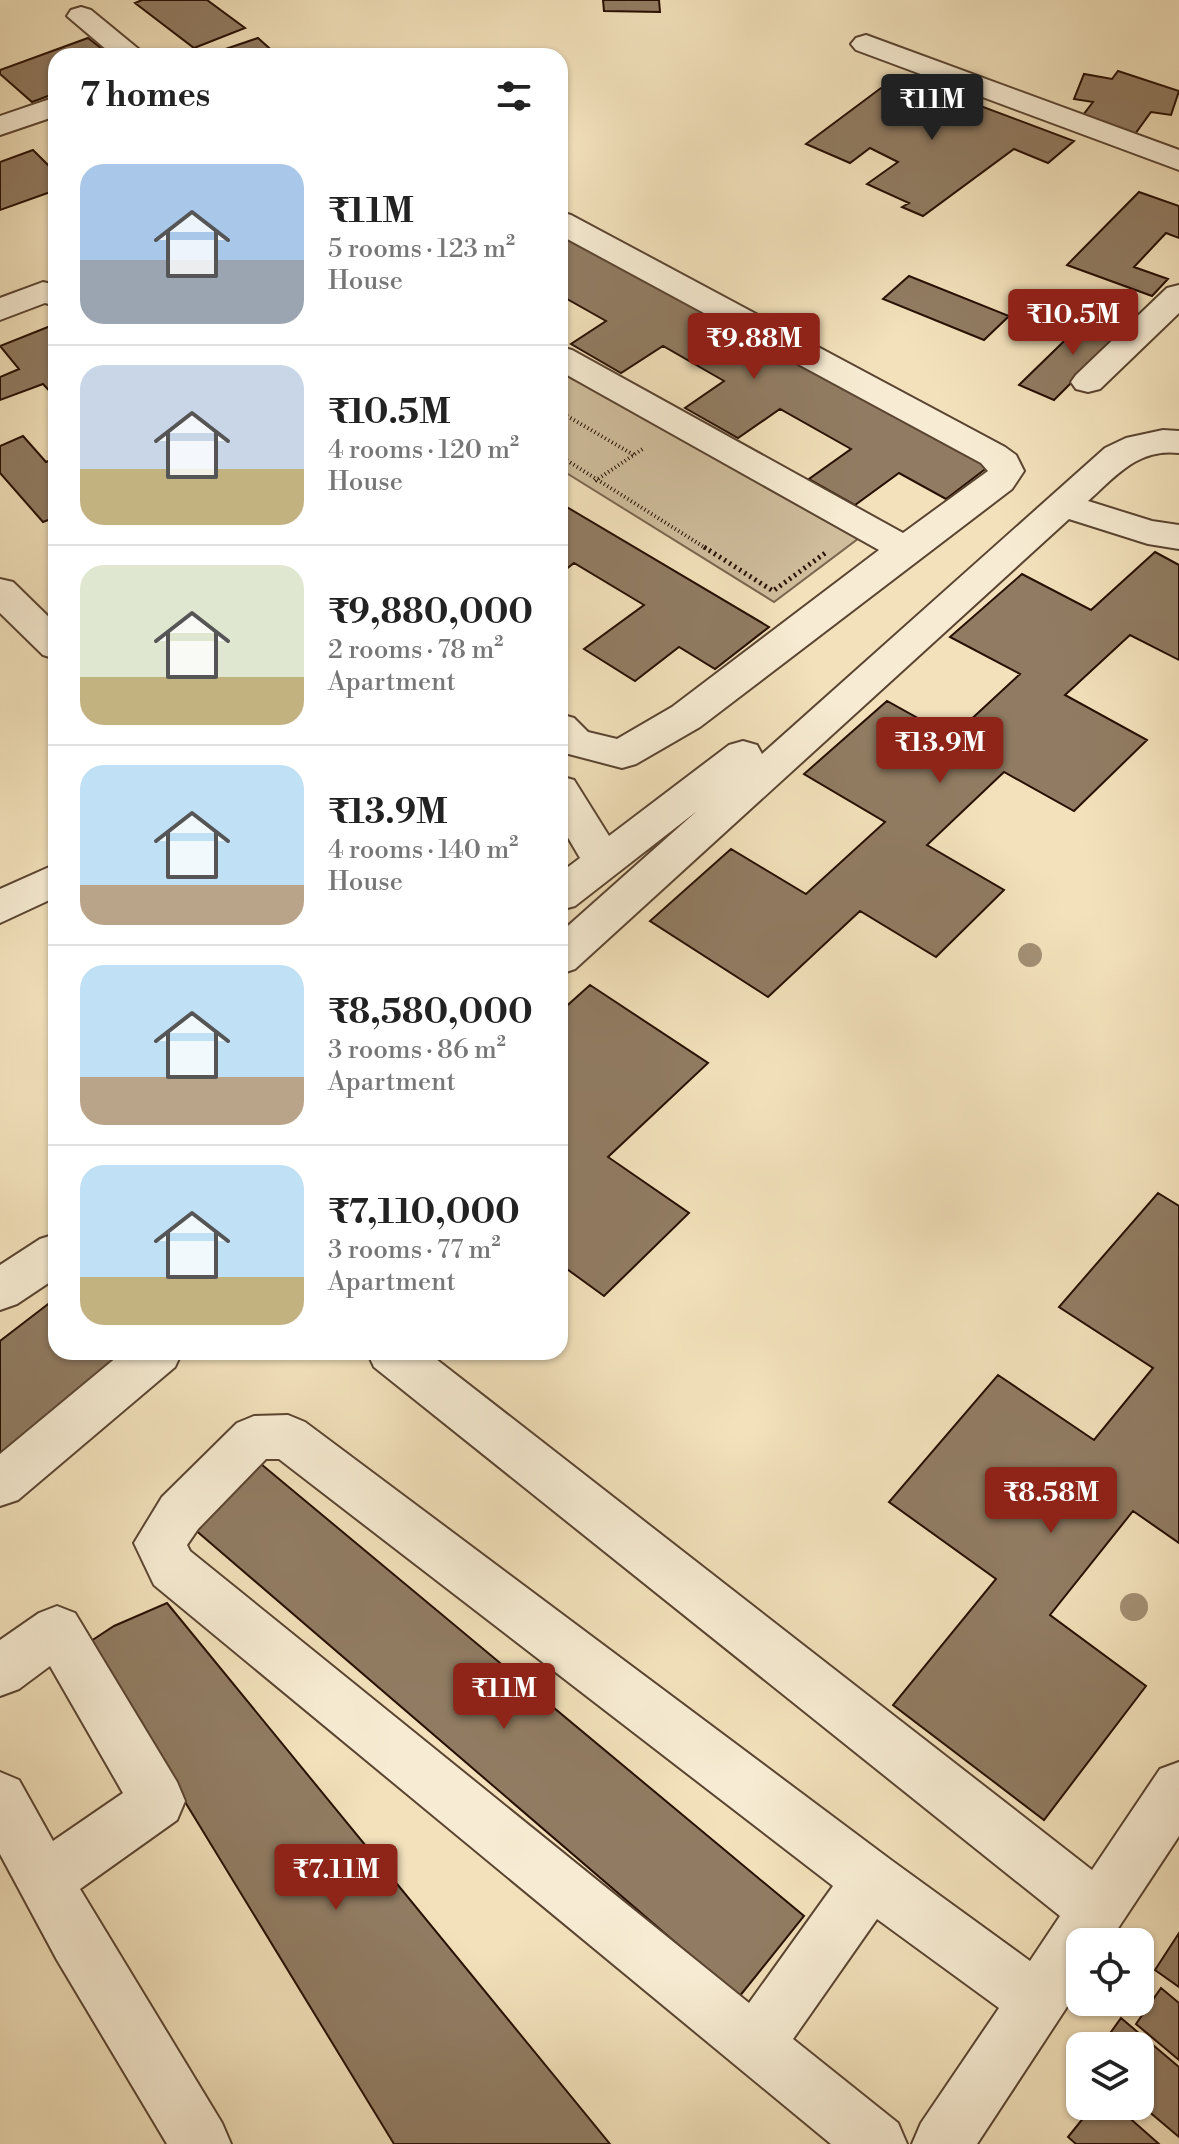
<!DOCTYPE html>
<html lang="en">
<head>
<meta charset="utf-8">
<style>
  body { margin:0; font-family:"Libre Bodoni",serif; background:#f6f6f6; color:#222; height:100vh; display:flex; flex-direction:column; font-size:30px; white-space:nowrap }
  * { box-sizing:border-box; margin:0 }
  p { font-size:26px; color:#767676 }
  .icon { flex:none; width:44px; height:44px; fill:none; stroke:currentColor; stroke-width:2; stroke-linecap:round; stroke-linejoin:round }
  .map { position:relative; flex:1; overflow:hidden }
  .drawer { position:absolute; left:48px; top:48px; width:520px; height:1312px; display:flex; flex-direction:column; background:#fff; border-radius:24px; box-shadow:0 2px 6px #0004 }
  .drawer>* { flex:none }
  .tools { position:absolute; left:1066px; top:1928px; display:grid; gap:16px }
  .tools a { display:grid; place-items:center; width:88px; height:88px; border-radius:16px; background:#fff; box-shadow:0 2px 6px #0004; font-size:40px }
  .price { position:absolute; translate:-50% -68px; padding:0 18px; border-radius:8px; background:#8f2418; color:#fff; font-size:26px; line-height:52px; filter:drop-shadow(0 2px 4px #0008) }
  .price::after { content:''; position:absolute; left:50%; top:48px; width:24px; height:18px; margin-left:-12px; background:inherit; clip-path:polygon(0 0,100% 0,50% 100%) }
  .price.active { background:#222; color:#fff }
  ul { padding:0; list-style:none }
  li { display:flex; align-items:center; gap:24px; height:200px; padding:0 32px }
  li+li { border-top:2px solid #e0e0e0 }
  li span { display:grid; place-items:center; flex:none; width:224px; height:160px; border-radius:24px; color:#555 }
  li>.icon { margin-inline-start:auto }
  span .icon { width:96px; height:96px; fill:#fffc; stroke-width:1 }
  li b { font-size:34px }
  h2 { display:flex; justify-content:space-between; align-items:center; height:96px; padding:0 32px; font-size:34px }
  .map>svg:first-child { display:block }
  .green { fill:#cfbd9c; stroke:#7b6650; stroke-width:2 }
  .building { fill:#917c63; stroke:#270f03; stroke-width:2 }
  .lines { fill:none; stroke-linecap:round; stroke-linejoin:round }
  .minor-casing { stroke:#5a4431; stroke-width:4 }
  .path-far1 { stroke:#270f03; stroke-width:4; stroke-dasharray:1 3; stroke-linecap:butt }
  .path { stroke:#270f03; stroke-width:5; stroke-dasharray:2 4; stroke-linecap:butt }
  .minor { fill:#f7ecd3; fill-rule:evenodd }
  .tree { fill:#a38f74 }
</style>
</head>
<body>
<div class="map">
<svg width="1179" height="2144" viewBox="0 0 1179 2144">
  <rect width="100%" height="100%" fill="#f2e1bb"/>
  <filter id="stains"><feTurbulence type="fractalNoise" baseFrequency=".0025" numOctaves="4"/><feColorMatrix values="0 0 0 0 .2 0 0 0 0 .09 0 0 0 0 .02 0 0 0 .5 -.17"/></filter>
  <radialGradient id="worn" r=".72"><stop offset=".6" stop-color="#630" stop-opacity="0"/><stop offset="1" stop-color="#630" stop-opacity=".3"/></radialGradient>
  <path class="green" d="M560,364L863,535L774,602L560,469Z"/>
  <path class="building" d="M142,0H207L245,28L194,48L135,3Z
    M603,0H659L660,12L604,11Z
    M88,38L111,56H56V93L32,102L0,74V70Z
    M258,38L278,56H205Z
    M1118,71L1179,91L1171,115L1151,112L1135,134L1080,119L1093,102L1074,99L1084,74L1112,79Z
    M919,83L1074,141L1048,163L1014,149L923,216L902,207L909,203L867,184L898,162L870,148L850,163L806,144L881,88L898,94Z
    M33,150L56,173V190L0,210V162Z
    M1139,192L1179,206V238L1166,233L1134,267L1168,279L1152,296L1067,265Z
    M560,234L988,467L946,499L899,473L855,505L809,479L851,449L780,409L738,438L685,408L724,381L663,346L621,373L571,344L606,321L560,295Z
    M909,276L1009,316L984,340L883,299Z
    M1093,313L1127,327L1054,400L1019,385Z
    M53,325L56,328V398L43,384L0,400V377L19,369L0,346Z
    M23,436L46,462L56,458V517L43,522L0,473V446Z
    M560,503L769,627L715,669L679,647L635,681L584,649L644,605L574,563L560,574Z
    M1155,552L1179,565V660L1130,635L1065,695L1147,740L1074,811L1004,772L927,845L1004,890L936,957L860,911L768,997L650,921L731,849L806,894L885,822L804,774L887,701L952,737L1020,674L950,637L1022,574L1091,610Z
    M590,985L708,1063L608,1157L689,1213L604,1296L560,1264V1134L565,1129L560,1126V1012Z
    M1158,1193L1179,1206V1543L1133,1511L1050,1615L1146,1686L1044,1820L893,1705L996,1579L889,1502L998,1375L1094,1440L1153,1368L1059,1307Z
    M56,1298V1352H133L0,1458V1341Z
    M261,1464L804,1916L739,1997L193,1528Z
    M167,1603L610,2144H394L88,1643L114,1626Z
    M1179,1933V1987L1155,1970Z
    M1161,1988L1179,2003V2060L1136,2024Z
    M1121,2018L1179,2067V2137L1140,2104V2046H1101Z
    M1093,2106H1116L1159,2144H1076L1068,2137Z"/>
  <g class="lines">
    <defs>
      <path id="minor" d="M81,7L91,10L147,56H114L67,16L71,10Z
        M866,35L1179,150V170L856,50L851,44L856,38Z
        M56,97V116L0,135V116Z
        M560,212L571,215L1005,447L1016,455L1024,471L1012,489L700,727L636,764L622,768L561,752L560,714L574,718L588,732L617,739L672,707L879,550L560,371V347L572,350L903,533L988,471L981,463L560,235Z
        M43,282L56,285V306L45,303L0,320V298Z
        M1179,285V313L1100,389L1088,392L1076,389L1071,382L1076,375L1167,288Z
        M1163,430L1179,431V453C1138,448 1116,476 1088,501L1152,521L1179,525V549L1148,544L1069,519L575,969L560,974V933L697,811L575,906L560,910V873L580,858L560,824V776L574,780L609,836L729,745L743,741L757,745L762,754L1105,448L1126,438Z
        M0,579L13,582L56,624V659L43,655L0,613Z
        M56,864V897L0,923V889Z
        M56,1234V1278L17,1304L0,1310V1265L40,1239Z
        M123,1352H182L175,1367L18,1500L0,1506V1454Z
        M367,1352H427L1092,1870L1160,1769L1179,1762V1836L1109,1942H1080V1987L977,2144H912L921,2123L999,2008L877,1919L793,2039L898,2123L907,2144H831L154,1585L134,1543L162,1497L237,1423L254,1416L288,1415L305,1422L891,1860L1030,1961L1060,1916L374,1367ZM266,1459H279L833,1886L749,2003L190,1551L187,1545L198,1529Z
        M57,1606L75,1613L177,1782L185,1801L177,1820L80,1889L222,2123L231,2144H167L57,1960L0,1854V1772L19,1780L53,1841L123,1793L50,1666L19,1689L0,1696V1640L39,1613Z"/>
    </defs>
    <use href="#minor" class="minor-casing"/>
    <path class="path-far1" d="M560,412L634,455
      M560,456L707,549
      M595,481L644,448"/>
    <path class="path" d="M704,547L773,591L828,551"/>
    <use href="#minor" class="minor"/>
  </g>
  <g class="tree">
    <circle cx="1030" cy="955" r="12"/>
    <circle cx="1134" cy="1607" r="14"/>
  </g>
  <rect width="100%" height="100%" filter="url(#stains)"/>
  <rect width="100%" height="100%" fill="url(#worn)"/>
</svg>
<div class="tools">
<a><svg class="icon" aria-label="locate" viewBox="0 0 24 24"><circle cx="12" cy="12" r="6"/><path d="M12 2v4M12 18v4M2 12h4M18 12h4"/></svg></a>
<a><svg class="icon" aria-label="layers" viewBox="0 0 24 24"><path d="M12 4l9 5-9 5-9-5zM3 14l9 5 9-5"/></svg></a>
</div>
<b class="price active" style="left:932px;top:142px">₹11M</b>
<b class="price" style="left:1073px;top:357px">₹10.5M</b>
<b class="price" style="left:754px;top:381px">₹9.88M</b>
<b class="price" style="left:940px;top:785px">₹13.9M</b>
<b class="price" style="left:1051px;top:1535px">₹8.58M</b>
<b class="price" style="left:504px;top:1731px">₹11M</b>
<b class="price" style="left:336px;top:1912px">₹7.11M</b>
<section class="drawer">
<h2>7 homes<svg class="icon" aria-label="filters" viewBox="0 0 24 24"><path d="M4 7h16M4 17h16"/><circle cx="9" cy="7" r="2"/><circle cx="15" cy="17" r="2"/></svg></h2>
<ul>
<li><span style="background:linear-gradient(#a9c7e8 60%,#9aa5b1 0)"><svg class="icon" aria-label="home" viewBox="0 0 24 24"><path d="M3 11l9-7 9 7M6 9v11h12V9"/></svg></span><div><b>₹11M</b><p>5 rooms · 123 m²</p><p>House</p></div></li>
<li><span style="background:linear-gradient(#c9d6e8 65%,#c2b280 0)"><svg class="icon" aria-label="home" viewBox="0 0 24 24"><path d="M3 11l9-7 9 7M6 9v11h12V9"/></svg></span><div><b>₹10.5M</b><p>4 rooms · 120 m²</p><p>House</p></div></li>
<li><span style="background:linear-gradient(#dfe7d0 70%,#c2b280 0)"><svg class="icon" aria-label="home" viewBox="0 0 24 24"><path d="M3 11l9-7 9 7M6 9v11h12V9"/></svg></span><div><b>₹9,880,000</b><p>2 rooms · 78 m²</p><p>Apartment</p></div></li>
<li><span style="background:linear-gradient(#bfe0f5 75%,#b9a48a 0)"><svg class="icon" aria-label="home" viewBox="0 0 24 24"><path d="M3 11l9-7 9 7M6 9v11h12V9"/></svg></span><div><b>₹13.9M</b><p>4 rooms · 140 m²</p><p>House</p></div></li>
<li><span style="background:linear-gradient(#bfe0f5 70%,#b9a48a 0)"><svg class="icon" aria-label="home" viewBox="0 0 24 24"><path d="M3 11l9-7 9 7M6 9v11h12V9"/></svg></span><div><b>₹8,580,000</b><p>3 rooms · 86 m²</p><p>Apartment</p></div></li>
<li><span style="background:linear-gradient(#bfe0f5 70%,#c2b280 0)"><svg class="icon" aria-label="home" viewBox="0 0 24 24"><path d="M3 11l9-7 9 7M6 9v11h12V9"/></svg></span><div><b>₹7,110,000</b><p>3 rooms · 77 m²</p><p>Apartment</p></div></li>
</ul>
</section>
</div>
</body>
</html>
